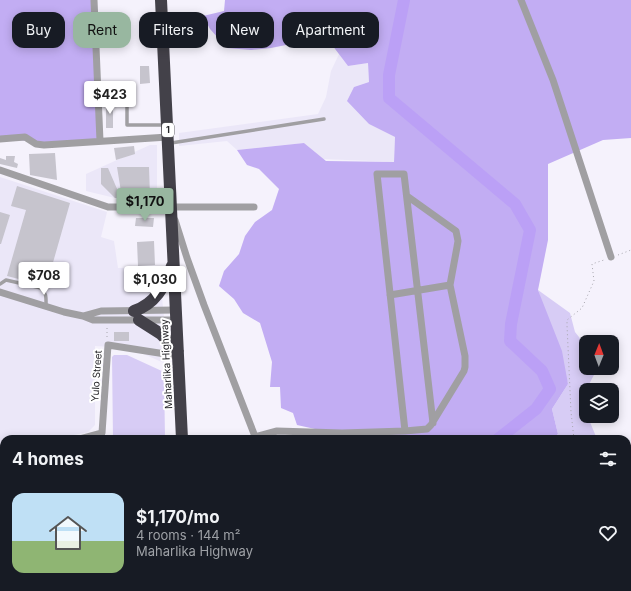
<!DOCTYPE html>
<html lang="en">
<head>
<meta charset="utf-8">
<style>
  body { margin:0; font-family:Inter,sans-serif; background:#242831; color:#f1f3f6; height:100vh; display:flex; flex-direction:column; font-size:15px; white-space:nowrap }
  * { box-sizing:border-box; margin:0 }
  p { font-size:13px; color:#9ea1a6 }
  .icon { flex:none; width:22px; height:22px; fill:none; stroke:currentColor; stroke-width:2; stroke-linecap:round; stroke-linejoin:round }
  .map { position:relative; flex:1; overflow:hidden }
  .details { position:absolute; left:0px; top:435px; width:631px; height:156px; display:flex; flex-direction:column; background:#171b24; border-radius:12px 12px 0 0; box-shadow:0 2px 10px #0003 }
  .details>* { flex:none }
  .banner { position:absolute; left:12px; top:12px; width:400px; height:36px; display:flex; gap:8px }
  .needle { width:26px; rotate:1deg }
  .fabs { position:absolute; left:579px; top:335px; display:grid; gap:8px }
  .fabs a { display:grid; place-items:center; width:40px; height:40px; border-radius:8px; background:#171b24; box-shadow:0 2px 10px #0003; font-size:20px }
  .price { position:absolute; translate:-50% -34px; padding:0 9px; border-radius:4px; background:#fff; color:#222; font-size:13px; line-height:26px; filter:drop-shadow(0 1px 2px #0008) }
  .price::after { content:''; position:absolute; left:50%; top:24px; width:12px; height:9px; margin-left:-6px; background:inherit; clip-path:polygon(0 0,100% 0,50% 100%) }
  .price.on { background:#98b7a0; color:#111 }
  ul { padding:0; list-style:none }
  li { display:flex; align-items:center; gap:12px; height:100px; padding:0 12px }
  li+li { border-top:1px solid #363941 }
  li span { display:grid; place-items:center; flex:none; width:112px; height:80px; border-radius:12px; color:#555 }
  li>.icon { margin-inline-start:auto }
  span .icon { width:48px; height:48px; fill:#fffc; stroke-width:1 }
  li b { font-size:17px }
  h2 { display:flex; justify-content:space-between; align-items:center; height:48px; padding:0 12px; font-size:17px }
  .pill { padding:0 14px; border-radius:12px; background:#171b24; box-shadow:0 2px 10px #0003; font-size:14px; line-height:36px }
  .pill.on { background:#98b7a0; color:#111 }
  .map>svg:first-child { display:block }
  .built { fill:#ebe7f8 }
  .green { fill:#d7ccf5 }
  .forest { fill:#c2adf3 }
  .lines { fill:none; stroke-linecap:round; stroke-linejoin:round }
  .river { stroke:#bba0f6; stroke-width:12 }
  .building { fill:#c6c4cd }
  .path { stroke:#a8a7ae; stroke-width:1; stroke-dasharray:1 3; stroke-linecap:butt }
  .lane { stroke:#a09fa2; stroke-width:3.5 }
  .street { stroke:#a09fa2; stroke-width:7 }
  .highway { stroke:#434149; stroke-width:12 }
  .labels { text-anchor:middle; stroke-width:4; stroke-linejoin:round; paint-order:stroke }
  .shield { fill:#fff; stroke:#676769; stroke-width:1 }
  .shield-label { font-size:9px; font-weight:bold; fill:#262629 }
  .street-label { font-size:10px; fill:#262629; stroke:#fff }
</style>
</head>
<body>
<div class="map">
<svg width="631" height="591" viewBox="0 0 631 591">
  <rect width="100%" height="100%" fill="#f5f2fc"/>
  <path class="built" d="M339,54L348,66L368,63L369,82L354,87L369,124L395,137L394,162L323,159L304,143L237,150L227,141L179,146V133L318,114L326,97L331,71Z
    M150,145H157V198H115L86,191V174Z
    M0,177L107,212L101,237L114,241L118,268L159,267L164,317V363L130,348L95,346V425L88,432L55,439H4V450L0,451Z"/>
  <path class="green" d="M538,290L570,313L575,332L586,346V368H594L595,373L585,392L586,416H589L590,422L597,439H552L558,434L552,409L568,384Z
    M114,355H127L164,372L165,439H113L112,357Z
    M631,448V591H468L470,587H627V449Z
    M75,587H175V591H65Z"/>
  <path class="forest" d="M0,0H93L99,139L45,145L33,141L0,139Z
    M225,0H631V138L603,140L548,164V240L538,290L562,351L568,384L552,409L558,434L552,439H316L315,429L297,425L293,413L281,408L280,387H270L272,362L260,323L243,313L234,299L219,286L224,271L239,254L245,236L255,222L272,210L279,189L259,169L247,165L237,150L304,143L326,161L394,162L395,137L369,124L347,101L354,87L369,82L368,63L348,66L326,37L271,48L251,50L227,48L210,29L203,16L224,11Z
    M336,587H445L444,591H331Z"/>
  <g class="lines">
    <path class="river" d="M404,0L389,75V98L515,204L530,230L511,324L510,341L542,371L550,389L536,409L498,439
      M444,591L445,587"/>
  </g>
  <path class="building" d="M140,66H149L150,83L140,84Z
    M106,102H113V128H106Z
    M134,146L135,154L116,160L114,148Z
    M55,153L57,180L30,175L29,154Z
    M6,156H15L14,162L18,164L17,168L0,164V158L6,160Z
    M117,167H149L150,197L122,198Z
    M101,168H108L121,198H115L101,184Z
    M17,186L70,203L46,287L42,285L7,276L26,210L11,206Z
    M0,212L10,215L1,244H0Z
    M136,218H154L153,227L135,226Z
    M154,241L155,265L138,266L137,242Z
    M114,332H129V341H114Z"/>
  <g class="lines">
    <path class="path" d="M618,255L631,250
      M107,328V339
      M574,439L571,412L567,325V320L582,308L594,281L592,264L604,260
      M627,447L631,446"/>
    <path class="lane" d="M127,103V125H165
      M171,143L324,119
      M0,284L6,280L41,288C47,293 46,299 46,306"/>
    <path class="street" d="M94,0L100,141
      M521,0L553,80L611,257
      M0,139L25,137L36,144L44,145L168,137
      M0,170L108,207H254
      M175,220L187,258L204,305L256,439
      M0,292L64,312L83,316L93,320H176
      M390,295L450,285
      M83,316L101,311L176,310
      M405,431L377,174H404L433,423
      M255,437L277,431L342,433L405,431L427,429L431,425L464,371L465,367V356L450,285L457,247L458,241L456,231L407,196
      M80,439L102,433L108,345L178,356
      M0,460L4,459
      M0,488L4,487
      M0,513L4,511
      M0,528L4,527
      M0,557L4,555
      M16,591L26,587
      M253,591L254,587
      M324,591L329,587"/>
    <path class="highway" d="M161,0L182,439
      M134,311C155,304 165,286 172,266
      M139,320L161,334L178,351
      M188,587L189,591"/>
  </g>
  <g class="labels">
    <rect class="shield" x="162" y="123" width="12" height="14" rx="3"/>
    <g class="shield-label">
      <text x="168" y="133">1</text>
    </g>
    <g class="street-label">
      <text transform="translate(166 364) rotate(-93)" y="4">Maharlika Highway</text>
      <text transform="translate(96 376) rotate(-86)" y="4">Yulo Street</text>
    </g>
  </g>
</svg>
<div class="fabs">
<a><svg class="needle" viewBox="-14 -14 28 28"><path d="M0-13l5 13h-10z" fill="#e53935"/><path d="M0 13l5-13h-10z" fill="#9ea1a6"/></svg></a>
<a><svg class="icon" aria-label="layers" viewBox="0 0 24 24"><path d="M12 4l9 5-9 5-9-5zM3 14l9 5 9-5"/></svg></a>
</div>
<b class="price" style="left:110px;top:115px">$423</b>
<b class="price on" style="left:145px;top:222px">$1,170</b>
<b class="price" style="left:44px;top:296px">$708</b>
<b class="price" style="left:155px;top:300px">$1,030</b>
<div class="banner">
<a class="pill">Buy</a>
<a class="pill on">Rent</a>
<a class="pill">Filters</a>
<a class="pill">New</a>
<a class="pill">Apartment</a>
</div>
<section class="details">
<h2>4 homes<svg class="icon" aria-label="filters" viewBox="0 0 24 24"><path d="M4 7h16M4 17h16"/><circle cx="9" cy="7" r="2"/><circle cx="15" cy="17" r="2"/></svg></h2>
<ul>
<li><span style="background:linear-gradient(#bfe0f5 60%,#8fb573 0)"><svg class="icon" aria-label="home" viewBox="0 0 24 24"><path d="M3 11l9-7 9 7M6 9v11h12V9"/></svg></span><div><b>$1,170/mo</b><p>4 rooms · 144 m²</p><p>Maharlika Highway</p></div><svg class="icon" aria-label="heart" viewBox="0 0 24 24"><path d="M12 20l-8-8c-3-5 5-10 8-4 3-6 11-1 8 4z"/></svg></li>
</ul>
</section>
</div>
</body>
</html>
